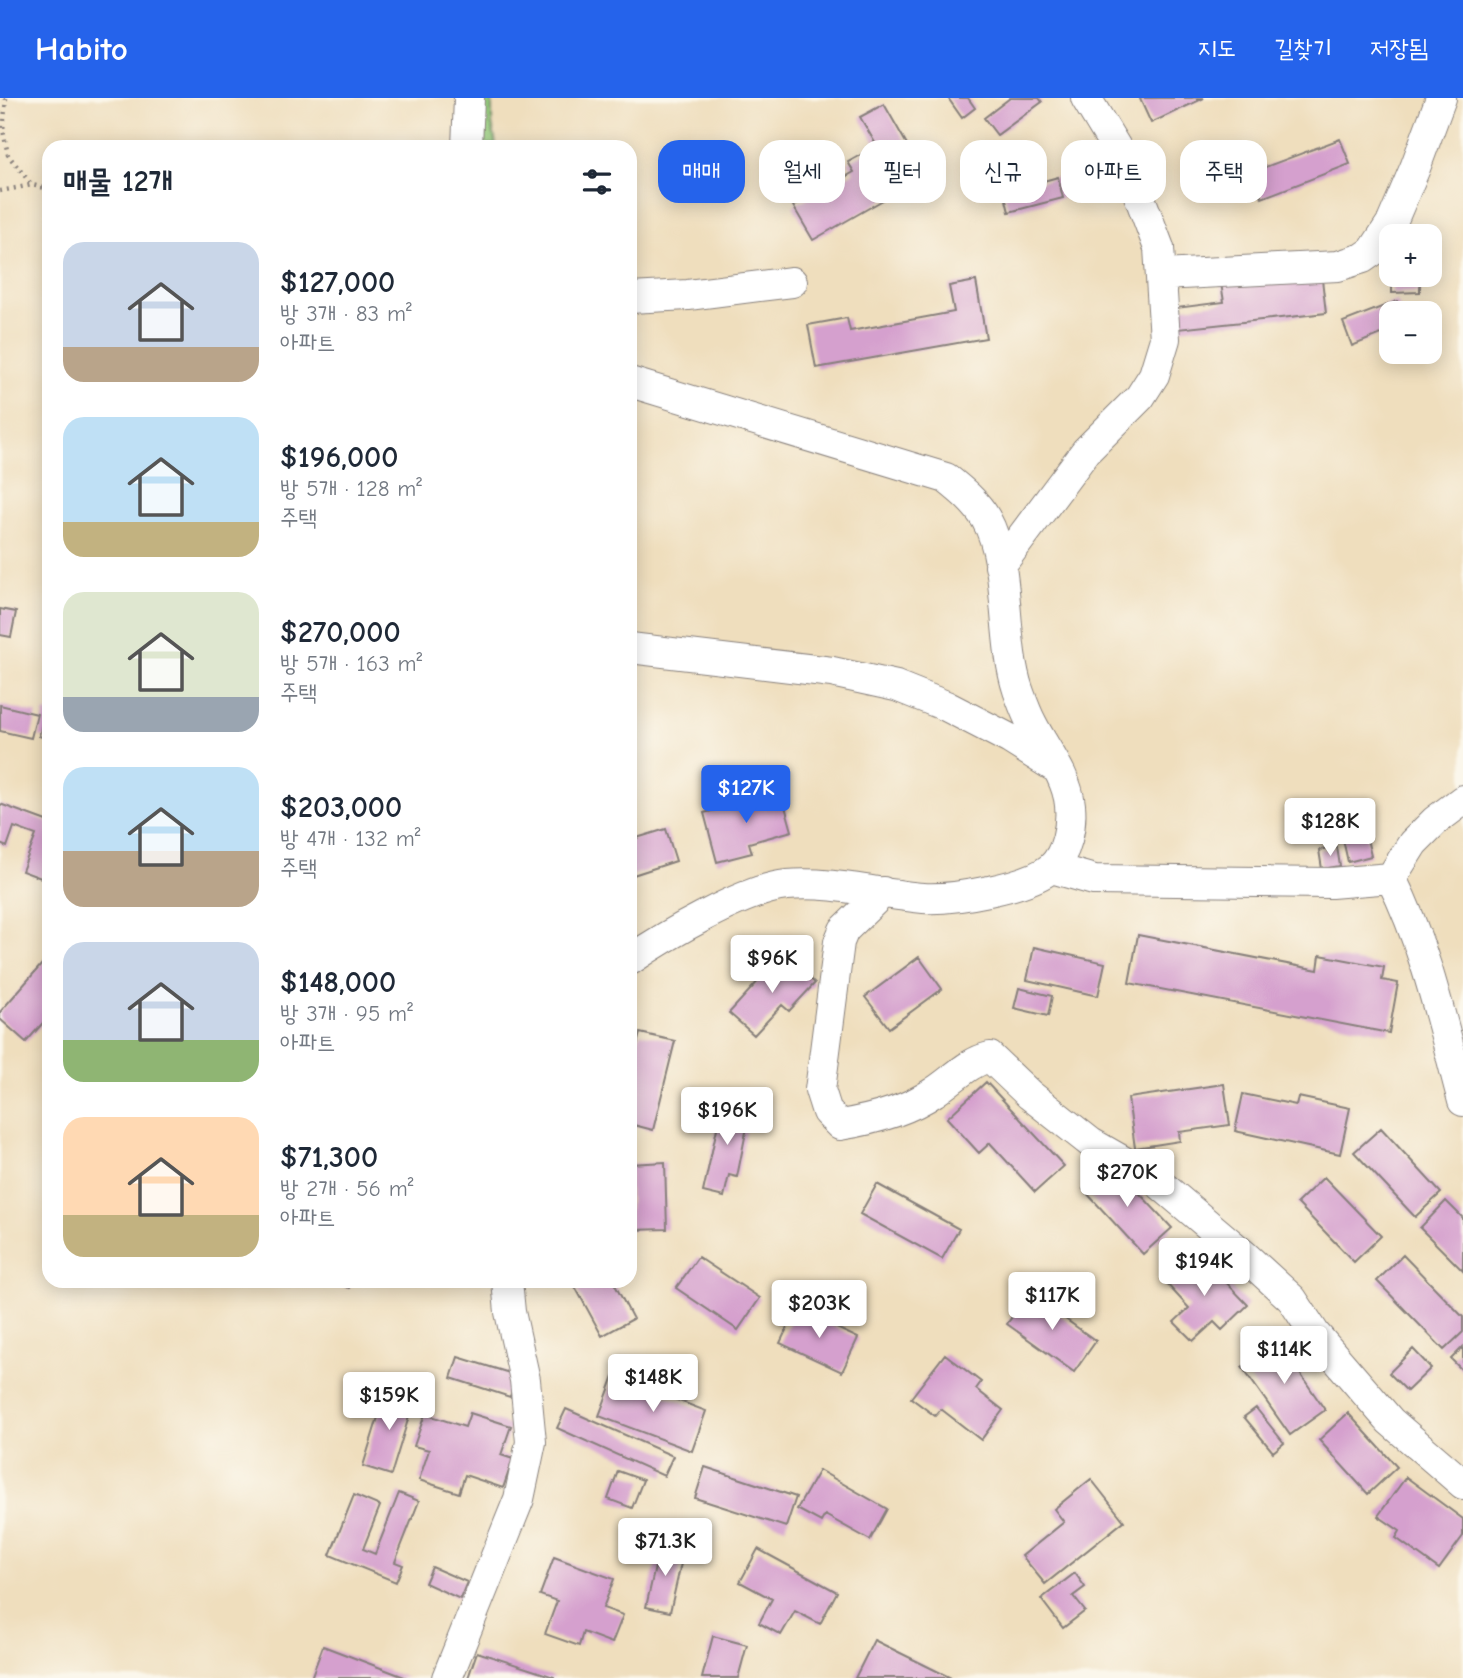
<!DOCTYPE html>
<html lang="ko">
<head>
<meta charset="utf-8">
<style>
  body { margin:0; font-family:"Comic Neue","Poor Story",sans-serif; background:#f6f6f7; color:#1f2937; height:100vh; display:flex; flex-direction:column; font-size:26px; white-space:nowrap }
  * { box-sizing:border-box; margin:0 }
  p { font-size:23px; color:#747a83 }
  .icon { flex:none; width:38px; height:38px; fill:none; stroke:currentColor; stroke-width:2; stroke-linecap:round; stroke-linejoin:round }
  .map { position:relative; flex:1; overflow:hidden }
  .sheet { position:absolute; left:42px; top:42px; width:595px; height:1148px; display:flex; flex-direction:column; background:#fff; border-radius:21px; box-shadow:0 4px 18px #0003 }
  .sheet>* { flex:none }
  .guide { position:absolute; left:658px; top:42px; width:665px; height:63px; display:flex; gap:14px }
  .tools { position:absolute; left:1379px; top:126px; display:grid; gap:14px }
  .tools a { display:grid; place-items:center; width:63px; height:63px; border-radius:14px; background:#fff; box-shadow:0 4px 18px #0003; font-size:35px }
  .price { position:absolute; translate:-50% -60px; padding:0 16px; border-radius:7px; background:#fff; color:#222; font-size:23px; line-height:46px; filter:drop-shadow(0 2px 4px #0008) }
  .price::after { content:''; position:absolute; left:50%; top:42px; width:21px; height:16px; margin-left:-10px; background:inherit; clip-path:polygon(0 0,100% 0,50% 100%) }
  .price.current { background:#2563eb; color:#fff }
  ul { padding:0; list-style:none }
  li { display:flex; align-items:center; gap:21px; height:175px; padding:0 21px }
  li span { display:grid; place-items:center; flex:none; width:196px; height:140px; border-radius:21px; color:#555 }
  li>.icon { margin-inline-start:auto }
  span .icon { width:84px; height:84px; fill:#fffc; stroke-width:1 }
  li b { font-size:30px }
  h2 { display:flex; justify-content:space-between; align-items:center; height:84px; padding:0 21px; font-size:30px }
  .tag { padding:0 24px; border-radius:21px; background:#fff; box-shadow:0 4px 18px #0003; font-size:24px; line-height:63px }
  .tag.current { background:#2563eb; color:#fff }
  header { display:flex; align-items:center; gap:42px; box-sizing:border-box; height:98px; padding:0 35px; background:#2563eb; color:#fff }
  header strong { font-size:33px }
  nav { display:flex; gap:38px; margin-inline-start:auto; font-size:24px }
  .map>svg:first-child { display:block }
  .green { fill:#96cc7d; stroke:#5c775c; stroke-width:2 }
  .building { fill:#d5a0ce }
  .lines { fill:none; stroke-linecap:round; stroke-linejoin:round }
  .street-casing { stroke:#88807c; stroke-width:32 }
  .path { stroke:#88807c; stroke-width:4.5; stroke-dasharray:2 5; stroke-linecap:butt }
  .street { stroke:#fff; stroke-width:30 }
</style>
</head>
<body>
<header>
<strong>Habito</strong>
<nav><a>지도</a><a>길찾기</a><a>저장됨</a></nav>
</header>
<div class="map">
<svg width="1463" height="1580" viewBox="0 0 1463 1580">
  <rect width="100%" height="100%" fill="#fbf7ec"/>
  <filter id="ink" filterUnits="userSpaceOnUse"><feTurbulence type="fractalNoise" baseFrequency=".0143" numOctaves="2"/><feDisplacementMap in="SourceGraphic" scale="14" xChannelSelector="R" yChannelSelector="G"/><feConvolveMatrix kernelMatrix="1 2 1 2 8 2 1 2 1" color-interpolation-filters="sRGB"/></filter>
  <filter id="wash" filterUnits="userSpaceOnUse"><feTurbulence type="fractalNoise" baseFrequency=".00686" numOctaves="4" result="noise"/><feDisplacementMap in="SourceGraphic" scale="28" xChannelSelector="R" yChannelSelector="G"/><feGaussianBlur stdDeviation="1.57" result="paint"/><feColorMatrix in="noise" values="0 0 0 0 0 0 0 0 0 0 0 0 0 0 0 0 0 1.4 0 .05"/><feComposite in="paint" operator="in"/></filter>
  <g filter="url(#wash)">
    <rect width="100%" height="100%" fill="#efdebd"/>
    <path class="green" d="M475,0H492V26L496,47L474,46Z"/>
    <g id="blocks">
      <path class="building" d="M948,0H968L975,10L962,20Z
        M1010,0H1039L1042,4L997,37L984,20Z
        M1142,0H1204L1151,25L1140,1Z
        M884,6L909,50L902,54L918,82L813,142L793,108L854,74L848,64L877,48L860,19Z
        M1340,41L1350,66L1262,100L1252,74Z
        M1058,79L1063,100L1009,114L1004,94Z
        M1321,173L1326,215L1178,231L1176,210L1224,204L1221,185Z
        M1392,177H1420V194L1392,195Z
        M976,183L986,240L816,270L808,227L847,220L850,233L954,214L949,188Z
        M1397,203L1402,215H1391V232L1352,248L1343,224Z
        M0,511L16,514L11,539L0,537Z
        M0,607L37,616L31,640L0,633Z
        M45,614L49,615V641L39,638Z
        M781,694L792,733L749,745L752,755L717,764L704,715Z
        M0,706L49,724V783L22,773L36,737L14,729L7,749L0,746Z
        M666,731L676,763L630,778V742Z
        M1365,732L1371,758L1348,764L1342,737Z
        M1337,749L1340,768L1322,771L1319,752Z
        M1138,837L1318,872L1320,857L1384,869L1382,882L1398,885L1389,935L1129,885Z
        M1034,849L1105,865L1098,898L1027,882Z
        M783,856L815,885L789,913L782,907L754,937L729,915Z
        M49,858V918L26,944L0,921V914Z
        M919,859L942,891L889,930L865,899Z
        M1019,890L1052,898L1048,918L1014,910Z
        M640,935L675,943L653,1032L630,1026V974Z
        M986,984L1064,1068L1035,1094L990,1045L979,1055L947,1020Z
        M1224,986L1230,1027L1179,1034L1180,1043L1135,1050L1128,1000Z
        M1243,996L1296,1007L1298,999L1350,1010L1340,1056L1235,1033Z
        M723,1003L751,1009L737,1079L729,1077L724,1099L703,1094Z
        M1381,1030L1441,1095L1415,1119L1354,1054Z
        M665,1064L667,1131L630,1132V1066Z
        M1111,1065L1172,1130L1143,1156L1083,1091Z
        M1324,1079L1381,1138L1354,1164L1297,1105Z
        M877,1086L959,1131L942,1161L860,1116Z
        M1446,1103L1463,1120V1173L1420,1130Z
        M1198,1155L1248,1207L1222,1232L1214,1224L1193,1243L1174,1224L1189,1210L1166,1185Z
        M1403,1157L1463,1219V1234L1444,1252L1377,1183Z
        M698,1159L760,1200L738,1232L676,1190Z
        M331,1183H352L349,1190Z
        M572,1183H613L633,1221L602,1238Z
        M1029,1195L1096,1243L1074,1274L1007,1226Z
        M796,1211L858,1240L842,1274L780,1245Z
        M1287,1238L1297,1251L1288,1258L1325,1312L1290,1337L1242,1269Z
        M1463,1249V1273L1451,1261Z
        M1413,1251L1431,1270L1407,1293L1389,1275Z
        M945,1256L981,1284L976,1291L1003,1312L981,1342L941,1311L935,1318L911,1300Z
        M458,1259L516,1277L510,1299L451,1280Z
        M614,1278L706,1313L692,1353L599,1318Z
        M387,1290L415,1299L391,1377L363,1368Z
        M1256,1310L1284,1345L1273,1354L1244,1319Z
        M566,1311L673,1358L664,1378L557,1330Z
        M470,1315L511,1328L501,1357L513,1361L503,1390L465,1377L459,1395L419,1382L429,1352L414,1348L425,1316L465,1329Z
        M1348,1315L1397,1369L1368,1396L1319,1342Z
        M705,1369L796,1399L786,1429L695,1400Z
        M819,1372L887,1411L870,1442L825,1417L821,1424L797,1411Z
        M618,1373L643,1382L632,1410L608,1401Z
        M1406,1379L1463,1421V1438L1439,1471L1396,1440L1400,1433L1378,1418Z
        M1091,1381L1124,1423L1045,1486L1022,1458L1064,1424L1054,1411Z
        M399,1395L419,1403L395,1464L403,1467L396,1484L330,1457L354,1397L380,1408L363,1451L375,1456Z
        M660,1447L684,1452L670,1514L646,1509Z
        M758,1451L837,1494L820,1526L795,1513L781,1537L759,1525L772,1501L740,1484Z
        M554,1459L614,1481L603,1510L623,1517L612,1545L583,1534L579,1548L545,1536L557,1503L540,1497Z
        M432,1469L467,1484L460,1501L425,1485Z
        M1075,1475L1085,1489L1073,1498L1085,1513L1063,1530L1041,1501Z
        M713,1538L747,1547L738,1580H702Z
        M874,1542L951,1580H855Z
        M323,1548L407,1580H311Z
        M477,1554L554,1579V1580H468Z"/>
    </g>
  </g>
  <g filter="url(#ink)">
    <use href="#blocks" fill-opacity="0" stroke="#88807c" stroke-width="2"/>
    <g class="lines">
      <defs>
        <path id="street" d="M467,49L469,0
          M1162,177L1338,168L1363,160L1373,153L1392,124L1415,70L1441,0
          M630,200L688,197L792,184
          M630,284L946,380C961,392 976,404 986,421C1011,465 1001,541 1018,592C1022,603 1026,615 1032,626C1045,652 1067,677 1070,707C1072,727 1067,756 1051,770C1028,789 953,802 923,800C878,796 832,783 787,787C745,791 665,838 630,862
          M1000,468L1086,353L1140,299L1154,277L1165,241L1159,150L1129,71L1086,0
          M630,550L832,574L896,588L946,608L1010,641L1053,668
          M1052,770L1094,782L1331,785L1391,780L1413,745L1435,723L1463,702
          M1391,780C1426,849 1443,929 1463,1003
          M883,794L844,832L839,844L820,992L827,1014L840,1027C871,1022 908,1012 934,994C953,982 968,964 990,959L1030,997L1091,1045L1154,1081L1245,1158L1292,1201L1315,1236L1390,1323L1463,1386
          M447,1580L519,1401L531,1344L525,1282L510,1214L507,1183"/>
      </defs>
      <use href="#street" class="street-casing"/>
      <path class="path" d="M6,0L3,32L8,57L32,87
        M0,93L32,87L49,91"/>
      <use href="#street" class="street"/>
    </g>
  </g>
</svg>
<div class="tools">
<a>+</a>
<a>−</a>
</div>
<b class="price current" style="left:746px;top:727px">$127K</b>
<b class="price" style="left:1330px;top:760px">$128K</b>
<b class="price" style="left:772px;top:897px">$96K</b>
<b class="price" style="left:727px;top:1049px">$196K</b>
<b class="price" style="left:1127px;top:1111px">$270K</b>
<b class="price" style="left:1204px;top:1200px">$194K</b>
<b class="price" style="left:1052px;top:1234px">$117K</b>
<b class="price" style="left:819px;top:1242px">$203K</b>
<b class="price" style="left:1284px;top:1288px">$114K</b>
<b class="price" style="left:653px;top:1316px">$148K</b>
<b class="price" style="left:389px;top:1334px">$159K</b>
<b class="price" style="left:665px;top:1480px">$71.3K</b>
<div class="guide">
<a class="tag current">매매</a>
<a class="tag">월세</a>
<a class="tag">필터</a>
<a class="tag">신규</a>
<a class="tag">아파트</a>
<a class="tag">주택</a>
</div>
<section class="sheet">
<h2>매물 12개<svg class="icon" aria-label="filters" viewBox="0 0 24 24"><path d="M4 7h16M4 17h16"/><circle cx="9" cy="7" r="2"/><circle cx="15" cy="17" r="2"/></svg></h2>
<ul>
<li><span style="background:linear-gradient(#c9d6e8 75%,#b9a48a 0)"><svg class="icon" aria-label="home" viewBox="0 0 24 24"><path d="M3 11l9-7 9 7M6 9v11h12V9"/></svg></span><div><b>$127,000</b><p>방 3개 · 83 m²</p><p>아파트</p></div></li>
<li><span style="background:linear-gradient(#bfe0f5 75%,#c2b280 0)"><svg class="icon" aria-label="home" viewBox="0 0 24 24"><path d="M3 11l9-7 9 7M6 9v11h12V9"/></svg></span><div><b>$196,000</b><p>방 5개 · 128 m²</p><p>주택</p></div></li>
<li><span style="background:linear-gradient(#dfe7d0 75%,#9aa5b1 0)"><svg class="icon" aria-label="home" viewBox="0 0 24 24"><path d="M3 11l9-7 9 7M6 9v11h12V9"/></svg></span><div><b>$270,000</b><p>방 5개 · 163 m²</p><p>주택</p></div></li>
<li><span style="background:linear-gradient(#bfe0f5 60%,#b9a48a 0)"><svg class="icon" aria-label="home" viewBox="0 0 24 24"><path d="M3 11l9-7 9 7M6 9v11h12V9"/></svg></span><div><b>$203,000</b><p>방 4개 · 132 m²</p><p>주택</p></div></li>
<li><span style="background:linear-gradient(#c9d6e8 70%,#8fb573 0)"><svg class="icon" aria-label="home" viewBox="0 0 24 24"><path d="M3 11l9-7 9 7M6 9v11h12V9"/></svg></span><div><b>$148,000</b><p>방 3개 · 95 m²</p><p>아파트</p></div></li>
<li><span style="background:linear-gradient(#ffd9b3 70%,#c2b280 0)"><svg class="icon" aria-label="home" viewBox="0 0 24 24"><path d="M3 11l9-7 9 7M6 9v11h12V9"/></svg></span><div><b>$71,300</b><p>방 2개 · 56 m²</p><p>아파트</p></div></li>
</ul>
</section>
</div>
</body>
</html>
